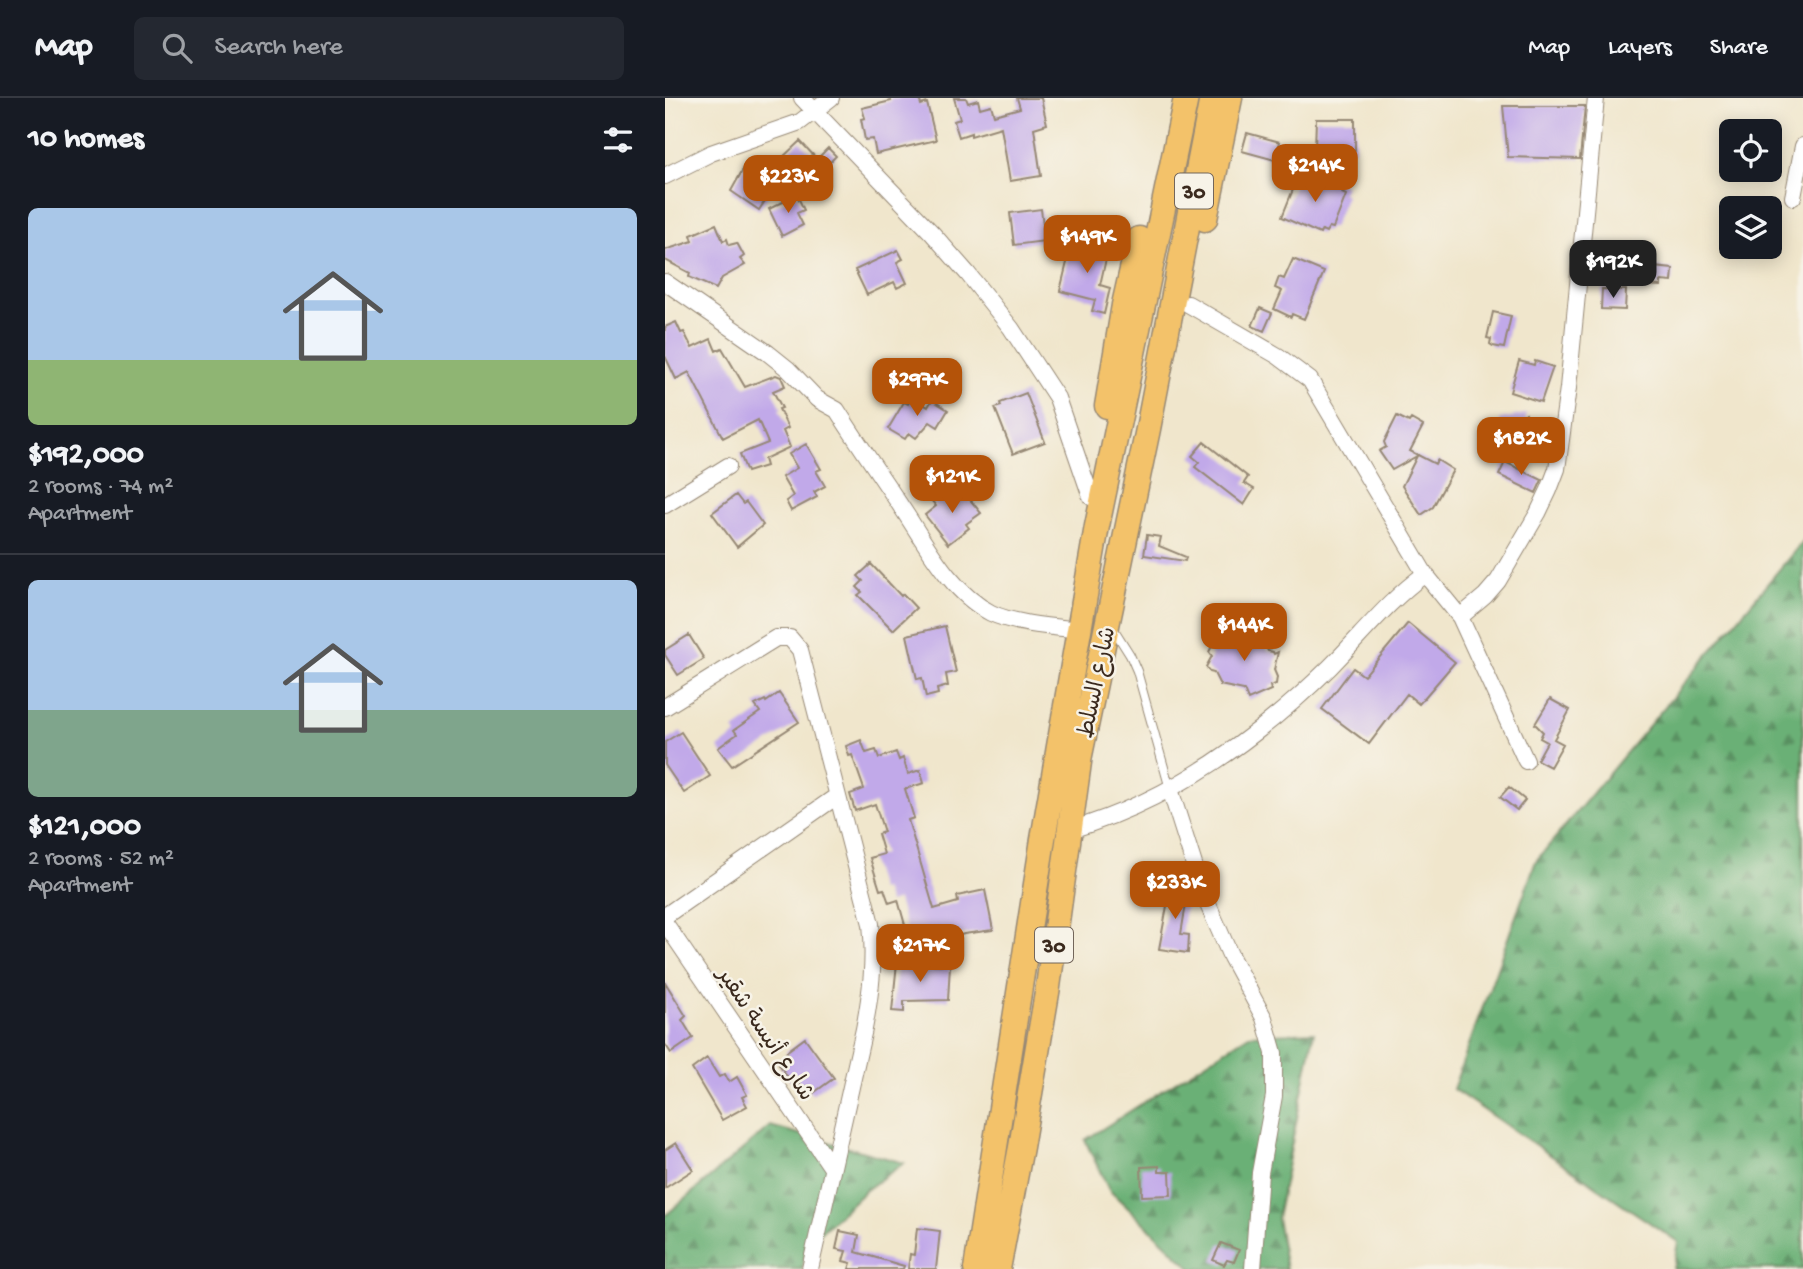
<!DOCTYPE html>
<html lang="en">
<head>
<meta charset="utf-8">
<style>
  body { margin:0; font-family:"Gochi Hand","Playpen Sans Arabic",sans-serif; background:#242831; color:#f1f3f6; height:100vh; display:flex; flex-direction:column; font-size:26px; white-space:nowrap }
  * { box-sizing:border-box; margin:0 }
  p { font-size:23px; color:#9ea1a6 }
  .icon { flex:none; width:38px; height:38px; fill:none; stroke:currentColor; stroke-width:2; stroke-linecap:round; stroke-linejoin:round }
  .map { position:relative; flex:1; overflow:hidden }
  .panel { display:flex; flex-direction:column; background:#171b24; width:665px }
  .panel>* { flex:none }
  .tools { position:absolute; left:1054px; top:21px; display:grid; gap:14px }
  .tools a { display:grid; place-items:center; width:63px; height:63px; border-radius:10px; background:#171b24; box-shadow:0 4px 18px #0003; font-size:35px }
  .price { position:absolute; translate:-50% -60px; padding:0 16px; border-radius:14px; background:#b45309; color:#fff; font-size:23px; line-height:46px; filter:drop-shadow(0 2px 4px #0008) }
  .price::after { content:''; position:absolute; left:50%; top:42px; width:21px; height:16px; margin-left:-10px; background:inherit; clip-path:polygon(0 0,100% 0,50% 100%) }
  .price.current { background:#222; color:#fff }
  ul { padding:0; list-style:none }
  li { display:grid; align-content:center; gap:14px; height:371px; padding:0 28px }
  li+li { border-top:2px solid #363941 }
  li span { display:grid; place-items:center; height:217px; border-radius:10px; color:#555 }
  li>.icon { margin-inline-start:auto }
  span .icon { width:126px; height:126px; fill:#fffc; stroke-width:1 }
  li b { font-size:30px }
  h2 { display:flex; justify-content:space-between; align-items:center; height:84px; padding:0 28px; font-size:30px }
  header { display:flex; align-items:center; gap:42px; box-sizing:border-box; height:98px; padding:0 35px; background:#171b24; border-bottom:2px solid #363941 }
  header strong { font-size:33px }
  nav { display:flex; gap:38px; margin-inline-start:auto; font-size:24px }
  .search { width:490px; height:63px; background:#242831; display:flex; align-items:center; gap:18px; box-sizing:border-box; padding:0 24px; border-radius:10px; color:#9ea1a6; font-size:26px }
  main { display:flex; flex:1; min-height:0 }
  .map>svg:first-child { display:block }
  .forest { fill:url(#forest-firs); stroke:#526d4a; stroke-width:2 }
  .building { fill:#c1a9e9 }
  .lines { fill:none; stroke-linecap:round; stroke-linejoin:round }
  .service-casing { stroke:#968875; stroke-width:10 }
  .minor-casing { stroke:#968875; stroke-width:18 }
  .primary-casing { stroke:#968875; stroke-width:27 }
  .service { stroke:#fff; stroke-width:8 }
  .minor { stroke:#fff; stroke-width:16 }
  .primary { stroke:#f3c26a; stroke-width:24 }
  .labels { text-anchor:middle; stroke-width:5; stroke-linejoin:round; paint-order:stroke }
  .shield { fill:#f7f3e8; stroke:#73665b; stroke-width:2 }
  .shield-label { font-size:21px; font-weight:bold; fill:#3b2a1e }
  .street-label { font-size:23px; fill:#3b2a1e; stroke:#f7f3e8 }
</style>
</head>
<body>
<header>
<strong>Map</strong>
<div class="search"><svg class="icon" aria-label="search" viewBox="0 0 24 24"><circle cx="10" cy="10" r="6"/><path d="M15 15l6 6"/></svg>Search here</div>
<nav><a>Map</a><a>Layers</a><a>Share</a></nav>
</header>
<main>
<section class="panel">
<h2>10 homes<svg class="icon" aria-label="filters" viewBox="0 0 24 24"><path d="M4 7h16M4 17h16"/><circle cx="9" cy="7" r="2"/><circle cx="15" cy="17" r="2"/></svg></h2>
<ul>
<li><span style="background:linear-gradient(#a9c7e8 70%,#8fb573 0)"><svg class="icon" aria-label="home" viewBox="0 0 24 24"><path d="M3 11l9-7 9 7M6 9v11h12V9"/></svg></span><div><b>$192,000</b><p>2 rooms · 74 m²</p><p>Apartment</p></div></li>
<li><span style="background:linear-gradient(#a9c7e8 60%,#7fa58c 0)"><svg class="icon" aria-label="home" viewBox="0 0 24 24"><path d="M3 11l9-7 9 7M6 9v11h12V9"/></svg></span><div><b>$121,000</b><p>2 rooms · 52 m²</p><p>Apartment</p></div></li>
</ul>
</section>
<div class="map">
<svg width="1138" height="1171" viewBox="0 0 1138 1171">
  <defs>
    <pattern id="forest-firs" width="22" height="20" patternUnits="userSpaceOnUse" patternTransform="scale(1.75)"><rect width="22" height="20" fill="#6ab076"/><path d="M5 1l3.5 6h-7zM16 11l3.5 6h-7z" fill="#588f60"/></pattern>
  </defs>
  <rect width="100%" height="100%" fill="#f7f3e8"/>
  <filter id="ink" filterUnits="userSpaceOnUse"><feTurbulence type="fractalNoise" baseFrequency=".0143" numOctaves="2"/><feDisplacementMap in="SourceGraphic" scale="14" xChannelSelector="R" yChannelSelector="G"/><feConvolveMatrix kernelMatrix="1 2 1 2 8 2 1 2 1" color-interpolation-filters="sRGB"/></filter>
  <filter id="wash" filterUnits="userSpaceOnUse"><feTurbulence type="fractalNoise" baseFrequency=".00686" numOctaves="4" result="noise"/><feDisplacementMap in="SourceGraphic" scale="28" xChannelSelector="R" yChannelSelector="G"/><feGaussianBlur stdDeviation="1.57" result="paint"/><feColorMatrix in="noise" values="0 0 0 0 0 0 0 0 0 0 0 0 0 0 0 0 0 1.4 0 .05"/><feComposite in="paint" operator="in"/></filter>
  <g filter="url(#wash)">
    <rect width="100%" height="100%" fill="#f0e6cc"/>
    <path class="forest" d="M1138,443V1171H1008L1013,1144L788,991L871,763Z
      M649,934L612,1120L621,1171H527L444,1092L420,1042L584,937Z
      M105,1028L239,1065L201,1092L142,1147L137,1171H0V1118Z"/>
    <g id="blocks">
      <path class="building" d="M225,0H254L256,7L262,5L271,42L211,56L208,41L200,42L196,21L200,20L197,10L226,3Z
        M289,0H301L303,5L313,2L315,10L326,7L329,17L355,10L352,0H376L382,26L369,30L376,78L345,83L336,29L306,38V35L294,39L289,23L295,21Z
        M838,8H920L915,61L843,59Z
        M651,21H690V52L650,51Z
        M582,35L615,44L610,62L577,53Z
        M135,43L152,61L163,50L171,58L154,75L157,89L147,91L117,60Z
        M81,66L99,77L94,84L107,92L94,112L66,93Z
        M655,78L681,88L677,95L681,97L668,130L664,129L661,134L657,132L655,136L617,119L633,79L651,87Z
        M132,97L139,112L132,115L138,127L117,138L104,111Z
        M376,111L380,143L349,147L345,115Z
        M51,126L58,143L62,141L64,147L72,145L79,158L75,161L80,167L57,180L51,191L24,179L25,175L0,162V152L28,143L26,137Z
        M407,144L443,152L435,187L445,190L439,216L427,213L430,202L395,193Z
        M233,152L238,161L232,164L242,185L232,190L229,184L202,197L190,172Z
        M628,161L659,174L639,221L627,216L626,219L609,211L617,193L610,190L614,179L619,181Z
        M976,161H990L989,169L1008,171L1007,184L996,183V188L976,187Z
        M937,191L961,192L960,212L936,211Z
        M595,210L607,215L599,233L587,228Z
        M828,214L846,218L839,250L828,248L825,246L826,241L822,240Z
        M11,224L16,235L19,234L27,250L46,241L51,253L57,250L80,289L111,277L116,279L120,288L108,293L117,310L114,311L123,330L118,333L125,349L99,361L101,368L82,374L75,356L103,345L93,322L58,340L24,274L11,281L0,258V229Z
        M854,263L869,267L870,263L888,269L876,304L845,294Z
        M361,295L380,344L348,356L330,310L336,308L335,305Z
        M247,299L263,309L267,302L283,312L273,329L265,324L251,340L244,335L240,341L223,331L239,304L243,306Z
        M861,316V326H877L878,357L843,359L850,345L837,346L835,321Z
        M732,318L744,324L746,321L758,328L745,353L770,366L772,362L788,372L768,409L756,417L737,388L752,358L727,372L714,353L721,349L719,344Z
        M539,344L583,379L579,385L589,391L579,407L530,369L534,364L527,358Z
        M141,346L156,371L151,373L160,388L149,394L152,399L126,413L121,403L128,398L117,379L132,370L124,356Z
        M840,364L877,382L871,395L834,377Z
        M277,393L285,403L298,393L316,415L301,426L304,430L283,446L260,417L271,408L266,402Z
        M71,397L78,406L81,404L98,427L72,449L47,415Z
        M482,437L496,439L494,448L521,459L520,463L479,457Z
        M206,466L236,498L238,496L251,510L228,532L193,497L197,494L192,489L198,483L193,478Z
        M743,525L790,564L754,606L742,596L704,646L657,611L688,570L699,578Z
        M576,527L592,532L603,553L608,554L609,556L613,554L609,572L612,579L611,586L605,588L606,592L583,602L579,592L555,587L549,575L545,574L541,569L547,558L544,554L547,548L555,546Z
        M280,528L291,574L281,576L283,588L272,591L273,596L261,599L257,580L252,581L242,537Z
        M24,537L39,561L13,577L0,557V552Z
        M114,595L134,624L67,668L53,650L72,636L69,632L95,614L90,607L100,602L101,604Z
        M885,601L905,612L889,641L898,646L885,669L872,662L882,644L875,640L878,634L870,626Z
        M16,634L45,678L19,695L0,667V644Z
        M196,642L201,655L211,652L214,660L231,654L234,662L238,660L243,676L255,672L259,685L240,691L249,720L243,722L269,811L293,804L292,798L320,792L328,832L299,836L247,852L233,802L224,805L219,791L215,792L205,760L219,756L213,736L219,734L210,706L190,713L185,696L199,691L187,657L184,658L181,648Z
        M844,689L860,702L852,712L835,699Z
        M507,781L519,783L517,800L521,806L516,836L524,837L523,855L494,851Z
        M232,865L285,867L283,902L239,903V914L227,913Z
        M0,884L21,918L17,922L28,940L6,955L0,946Z
        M140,940L169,980L147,996L142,988L138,991L131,981L126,984L114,966L125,959L121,954Z
        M42,960L54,979L60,976L64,984L72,979L82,997L77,999L82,1008L57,1022L27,971Z
        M11,1045L28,1072L0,1090V1052Z
        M494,1068V1074H505L506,1097L477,1098L476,1069Z
        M252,1130L275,1133L271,1171H243L245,1156L249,1157Z
        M175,1133L194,1137L191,1154L239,1168L238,1171H184L186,1165L178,1163L181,1153L171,1151Z
        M556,1145L574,1152L569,1164L562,1162L559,1167L548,1162Z"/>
    </g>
  </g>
  <g filter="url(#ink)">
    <use href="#blocks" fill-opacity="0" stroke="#968875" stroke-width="2"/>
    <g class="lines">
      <defs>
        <path id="service" d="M448,530L465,557L472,573L505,691"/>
        <path id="minor" d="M137,0L267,135L303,176L346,230L392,300L426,399
          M0,78L46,55L135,24L166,0
          M1128,99L1138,48
          M0,184L103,255L123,271L152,301L172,312C193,345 215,377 237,410C261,446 286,495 326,515C349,526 389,529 416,532
          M523,206L613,258L645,282L760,476
          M0,407L63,368
          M795,519L861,663
          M0,609L111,540H125L135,552L206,826C210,862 206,895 199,931L145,1171
          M505,691L538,795L566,859L599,920L609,955V998L595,1075L588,1171
          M405,732C505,703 591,642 665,569C697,537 723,503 760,476L795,519L820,498L833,483L873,415L884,392L892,371L903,290L931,0
          M0,818L172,698
          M0,825L167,1070"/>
        <path id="primary" d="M540,121L565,0
          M442,308L459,207L474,141
          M311,1171L378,741L432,428L521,0
          M333,1171L356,1049L383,889L415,657L483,331L547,0"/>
      </defs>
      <use href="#service" class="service-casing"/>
      <use href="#minor" class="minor-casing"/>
      <use href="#primary" class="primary-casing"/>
      <use href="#service" class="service"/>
      <use href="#minor" class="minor"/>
      <use href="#primary" class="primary"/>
    </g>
  </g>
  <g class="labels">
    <g class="shield">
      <rect x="510" y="75.5" width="38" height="35" rx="5"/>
      <rect x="370" y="829.5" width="38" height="35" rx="5"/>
    </g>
    <g class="shield-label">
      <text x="529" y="100">30</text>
      <text x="389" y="854">30</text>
    </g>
    <g class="street-label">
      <text transform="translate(430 584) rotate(-78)" y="8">شارع السلط</text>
      <text transform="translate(102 935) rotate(56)" y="8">شارع أنيسة شقير</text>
    </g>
  </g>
</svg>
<div class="tools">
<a><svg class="icon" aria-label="locate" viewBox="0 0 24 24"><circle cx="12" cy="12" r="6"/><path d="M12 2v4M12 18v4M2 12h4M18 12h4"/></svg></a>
<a><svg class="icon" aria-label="layers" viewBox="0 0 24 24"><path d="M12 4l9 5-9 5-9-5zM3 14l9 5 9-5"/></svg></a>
</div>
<b class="price" style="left:650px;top:106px">$214K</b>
<b class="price" style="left:123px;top:117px">$223K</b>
<b class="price" style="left:422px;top:177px">$149K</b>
<b class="price current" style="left:948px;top:202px">$192K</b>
<b class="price" style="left:252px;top:320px">$297K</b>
<b class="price" style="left:856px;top:379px">$182K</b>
<b class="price" style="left:287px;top:417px">$121K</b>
<b class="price" style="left:579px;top:565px">$144K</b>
<b class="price" style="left:510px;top:823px">$233K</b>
<b class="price" style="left:255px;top:886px">$217K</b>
</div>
</main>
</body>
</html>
